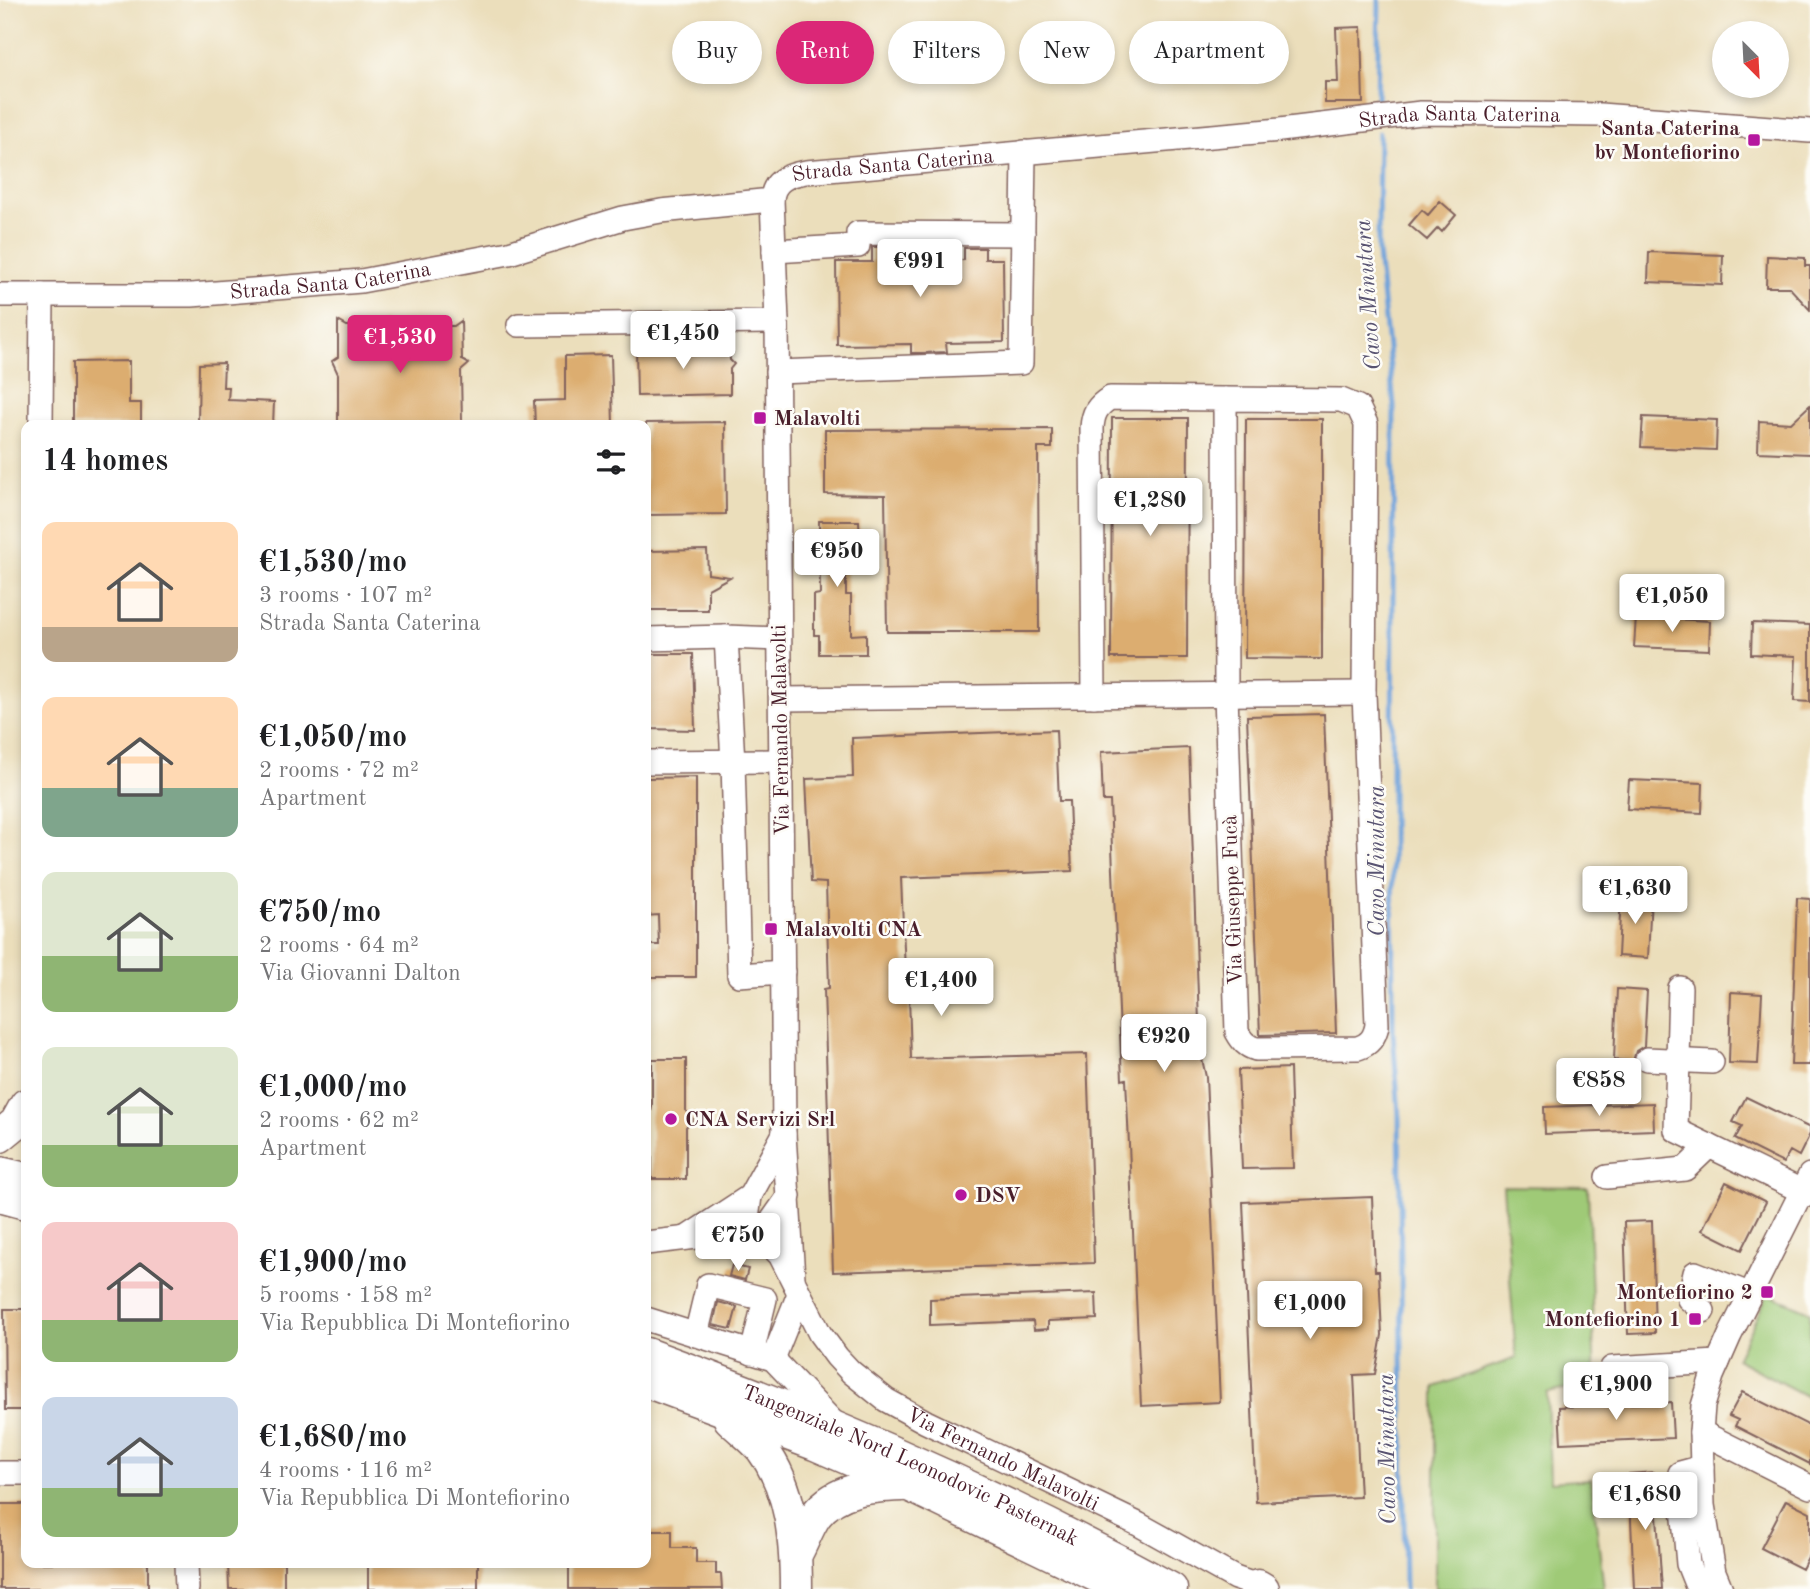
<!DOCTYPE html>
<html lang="en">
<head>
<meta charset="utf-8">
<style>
  body { margin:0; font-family:"Old Standard TT",serif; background:#f6f6f6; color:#202124; height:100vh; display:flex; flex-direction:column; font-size:26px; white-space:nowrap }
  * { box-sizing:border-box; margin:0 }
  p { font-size:23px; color:#757577 }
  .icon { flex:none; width:38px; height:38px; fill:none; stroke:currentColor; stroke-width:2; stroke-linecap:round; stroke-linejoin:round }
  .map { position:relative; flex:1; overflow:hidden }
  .sheet { position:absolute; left:21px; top:420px; width:630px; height:1148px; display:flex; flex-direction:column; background:#fff; border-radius:14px; box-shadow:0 4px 10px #0003 }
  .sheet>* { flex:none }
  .top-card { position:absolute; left:672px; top:21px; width:665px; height:63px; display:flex; gap:14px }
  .needle { width:46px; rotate:156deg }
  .tools { position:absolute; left:1712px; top:21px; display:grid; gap:14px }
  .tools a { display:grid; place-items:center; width:77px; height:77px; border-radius:50%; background:#fff; box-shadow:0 4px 10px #0003; font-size:35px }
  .price { position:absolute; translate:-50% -60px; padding:0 16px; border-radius:7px; background:#fff; color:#222; font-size:23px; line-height:46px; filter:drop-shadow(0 2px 4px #0008) }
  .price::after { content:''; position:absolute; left:50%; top:42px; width:21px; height:16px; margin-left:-10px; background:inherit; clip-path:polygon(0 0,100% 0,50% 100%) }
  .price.selected { background:#db2777; color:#fff }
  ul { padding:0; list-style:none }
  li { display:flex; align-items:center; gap:21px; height:175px; padding:0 21px }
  li span { display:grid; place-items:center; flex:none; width:196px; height:140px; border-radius:14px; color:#555 }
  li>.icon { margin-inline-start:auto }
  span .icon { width:84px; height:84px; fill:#fffc; stroke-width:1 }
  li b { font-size:30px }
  h2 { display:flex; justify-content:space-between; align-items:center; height:84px; padding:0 21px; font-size:30px }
  .chip { padding:0 24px; border-radius:32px; background:#fff; box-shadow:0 4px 10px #0003; font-size:24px; line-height:63px }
  .chip.selected { background:#db2777; color:#fff }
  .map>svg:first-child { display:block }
  .green { fill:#9fca77; stroke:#747451; stroke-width:2 }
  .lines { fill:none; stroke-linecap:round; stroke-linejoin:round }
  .stream { stroke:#6ea2da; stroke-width:5 }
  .building { fill:#dcad6f }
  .minor-casing { stroke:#82625d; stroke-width:26 }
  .highway-casing { stroke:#82625d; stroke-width:35 }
  .minor { stroke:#fff; stroke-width:23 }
  .highway { stroke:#fff; stroke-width:32 }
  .poi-dot { fill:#b5179e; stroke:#fdfcf7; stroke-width:2.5 }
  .labels { text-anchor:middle; stroke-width:5; stroke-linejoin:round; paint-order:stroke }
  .street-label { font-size:21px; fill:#4a1f2b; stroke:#fdfcf7 }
  .poi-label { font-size:21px; font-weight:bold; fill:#4a1f2b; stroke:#fdfcf7; text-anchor:start }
  .water-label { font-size:23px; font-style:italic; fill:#585371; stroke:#fdfcf7 }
</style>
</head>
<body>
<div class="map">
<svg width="1810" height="1589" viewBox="0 0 1810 1589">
  <rect width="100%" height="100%" fill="#fdfcf7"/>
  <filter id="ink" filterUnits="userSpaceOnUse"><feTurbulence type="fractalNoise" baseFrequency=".0143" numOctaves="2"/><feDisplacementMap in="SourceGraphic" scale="14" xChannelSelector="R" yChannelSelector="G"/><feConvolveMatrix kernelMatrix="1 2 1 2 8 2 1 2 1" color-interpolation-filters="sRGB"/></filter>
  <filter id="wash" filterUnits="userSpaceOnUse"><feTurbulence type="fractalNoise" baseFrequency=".00686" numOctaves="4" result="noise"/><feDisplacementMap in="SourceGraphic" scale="28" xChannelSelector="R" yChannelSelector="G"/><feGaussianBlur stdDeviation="1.57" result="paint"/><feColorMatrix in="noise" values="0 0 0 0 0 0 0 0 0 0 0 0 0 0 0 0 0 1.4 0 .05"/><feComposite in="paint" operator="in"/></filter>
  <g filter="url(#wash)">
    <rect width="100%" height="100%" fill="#ebdebb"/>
    <path class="green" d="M1503,1186L1588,1187L1595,1384L1547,1393L1550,1482L1591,1479L1604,1589H1435V1387L1516,1358Z
      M1768,1294L1810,1312V1398L1736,1359Z"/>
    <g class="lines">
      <path class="stream" d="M1377,102L1379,0
        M1379,133L1378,253L1394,405L1392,785L1393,1032L1399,1114L1405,1589"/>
    </g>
    <g id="blocks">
      <path class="building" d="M1361,27L1363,103H1325V82H1338L1336,28Z
        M1440,201L1456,215L1442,232L1438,228L1427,240L1409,225L1422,210L1428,215Z
        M872,247H938L939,261L964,260V248H985V259H1003L1004,342L946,343L947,352L922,353H911V344L837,345L836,262H872Z
        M1649,252L1723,255L1722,285L1648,282Z
        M1767,256L1805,258V266H1810V310L1789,287H1766Z
        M338,321L347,326H376L383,322L393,326H409L420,321L425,326H454L461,321L462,360L469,364L461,371L462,425H338V374L332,361L338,357Z
        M729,346L730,360L734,364L730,369V394L637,396L636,348Z
        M611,355L613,425H535L534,401L565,400V356Z
        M129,361V403H141V425H73V362Z
        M224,363L223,387H229L228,400L274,402L273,425H198L199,364Z
        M1810,405V454L1758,452L1759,421L1791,423Z
        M1643,417L1717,420L1716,450L1641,447Z
        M1112,418H1188L1187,658H1111Z
        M1246,419H1322V659L1245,658Z
        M725,422L726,514L646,515V423Z
        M1052,429V448H1038L1039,632H887L885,495L825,494V430Z
        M819,521H859L861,558L846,557V595H851V635L866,634V654H819V635H814V595L820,594Z
        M707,550L708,574L730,577L708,589V610H646V551Z
        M1636,617L1710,621L1709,650L1634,647Z
        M1752,623L1810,625V702L1794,701L1796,656L1751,654Z
        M646,654H693L695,730L646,729Z
        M1324,714L1336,1033L1260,1035L1247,716Z
        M1056,730L1059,801H1069L1072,871L901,878L906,995H909L911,1059L1087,1054L1094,1263L833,1272L824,989L829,988L826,883L811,882L806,779L853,777L852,738Z
        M1189,748L1200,1050L1206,1077L1220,1402L1141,1406L1126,1079L1122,1080L1110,801H1103L1101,752Z
        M696,777V977H646V945H659L658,915L646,916V778Z
        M1629,780L1703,783L1702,813L1627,809Z
        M1621,895L1651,896L1648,958L1618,956Z
        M1797,898L1810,899V1065H1791Z
        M1617,989L1647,991L1644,1046L1636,1051L1633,1061L1614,1060Z
        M1731,992L1762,994L1758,1064L1729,1063Z
        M652,1059H686V1111L693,1119L686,1127V1179H652V1132L650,1119L652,1106Z
        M1290,1068L1293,1168L1242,1169L1238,1070Z
        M1746,1097L1810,1128V1134L1799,1156L1790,1151L1783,1163L1735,1139L1742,1126L1733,1122Z
        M1653,1103L1654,1130L1545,1134L1544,1107Z
        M1726,1182L1766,1202L1742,1250L1702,1230Z
        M1372,1197L1375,1271H1379L1382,1335L1375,1374L1354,1375L1360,1497L1256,1502L1243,1202Z
        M1652,1221L1655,1333L1628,1334L1624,1222Z
        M732,1265L748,1269L745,1280L729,1276Z
        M1096,1293L1097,1319L1048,1321V1329L1034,1330L1033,1321L930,1325V1299Z
        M718,1302L737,1307L731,1329L713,1325Z
        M4,1309H26V1410H5Z
        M1742,1392L1810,1426V1464L1735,1426L1738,1420L1729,1416Z
        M1671,1402L1673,1438L1561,1443L1559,1407Z
        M1654,1472L1662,1589H1634L1629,1474Z
        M1786,1500L1810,1512V1553L1802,1569L1761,1548Z
        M0,1504H26V1563H148V1589H0Z
        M646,1531H672V1548H696V1563H716V1574H721L722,1589H569V1563H646Z
        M228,1563H284V1589H229Z
        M368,1563H478V1589H368Z"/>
    </g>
  </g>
  <g filter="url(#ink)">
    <use href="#blocks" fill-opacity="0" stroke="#82625d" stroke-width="2"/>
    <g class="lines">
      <defs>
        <g id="minor">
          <path d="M774,251L858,246V233L1023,234"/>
          <path id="s1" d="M0,295H192L361,281L509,253L623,218L661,211L772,200"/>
          <path d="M519,325L777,322"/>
          <path d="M777,372L1021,363L1024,152"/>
          <path d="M41,425L42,295"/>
          <path d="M726,637L733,762L739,975L783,972"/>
          <path d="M646,639L726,637L779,639"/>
          <path d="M1094,696L1092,428C1093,413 1097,406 1110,398L1341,400L1358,407L1366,424L1364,693L1377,1025C1375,1037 1370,1044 1358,1048L1256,1049C1246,1046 1242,1041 1237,1032L1226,694L1225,399"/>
          <path d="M781,699L1364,693"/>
          <path d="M646,762L781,761"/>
          <path d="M1680,988L1676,1130L1709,1146"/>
          <path d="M1647,1059L1712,1062"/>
          <path d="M1607,1177L1685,1169L1709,1146L1810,1195"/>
          <path id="s2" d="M750,1196L747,1219L755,1236L769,1244L780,1255L820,1334L837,1357L851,1372L886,1400L926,1422L1138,1524L1235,1578L1258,1586"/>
          <path d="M755,1236L770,1223L789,1196"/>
          <path d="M686,1238L750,1196L784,1134"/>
          <path d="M646,1243L722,1234L755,1236"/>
          <path id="s3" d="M793,1278L784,1134L777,322L772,200C773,180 788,175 806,172L1280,130L1421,113L1600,115L1810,131"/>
          <path d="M1703,1311L1689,1299L1695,1273L1749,1294"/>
          <path d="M646,1319L773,1359L836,1425"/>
          <path d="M696,1335L708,1285L765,1299L752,1353"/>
          <path d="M773,1359L799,1294"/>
          <path d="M1612,1368L1718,1362"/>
          <path d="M1701,1432L1810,1487"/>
          <path d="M0,1473H26"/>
          <path d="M186,1563L187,1589"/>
          <path d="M1698,1589L1688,1564L1680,1473L1702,1467"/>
          <path d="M1721,1589L1714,1572L1703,1505L1701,1432L1703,1406L1712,1376L1730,1335L1810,1175"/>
        </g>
        <g id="highway">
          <path d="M0,1136L16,1123L26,1105"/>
          <path d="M0,1173L26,1179"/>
          <path d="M0,1196L26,1203"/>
          <path id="s4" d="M646,1354C826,1419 1003,1497 1171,1589"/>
          <path d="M646,1381L815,1444L909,1485L1124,1589"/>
          <path d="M730,1419C740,1429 753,1438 762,1449C792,1489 796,1541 796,1589"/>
          <path d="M796,1554C803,1542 808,1526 816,1515C837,1488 871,1486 902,1485"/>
          <path d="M1258,1586L1263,1589"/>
        </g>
      </defs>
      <use href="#minor" class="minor-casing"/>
      <use href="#highway" class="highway-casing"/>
      <use href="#minor" class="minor"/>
      <use href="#highway" class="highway"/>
    </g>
  </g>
  <g class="poi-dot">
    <rect x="1747" y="133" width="14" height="14" rx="3.5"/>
    <rect x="753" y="411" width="14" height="14" rx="3.5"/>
    <rect x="764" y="922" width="14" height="14" rx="3.5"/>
    <circle cx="671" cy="1119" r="7"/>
    <circle cx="961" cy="1195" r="7"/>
    <rect x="1760" y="1285" width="14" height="14" rx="3.5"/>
    <rect x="1688" y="1312" width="14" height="14" rx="3.5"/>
  </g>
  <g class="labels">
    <g class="street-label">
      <text dy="7" stroke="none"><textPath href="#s3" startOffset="1783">Strada Santa Caterina</textPath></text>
      <text dy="7" stroke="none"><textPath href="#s3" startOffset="1214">Strada Santa Caterina</textPath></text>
      <text dy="7" stroke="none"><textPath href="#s1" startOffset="331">Strada Santa Caterina</textPath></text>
      <text transform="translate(780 730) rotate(-91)" y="7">Via Fernando Malavolti</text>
      <text transform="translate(1232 900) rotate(-92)" y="7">Via Giuseppe Fucà</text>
      <text dy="7" stroke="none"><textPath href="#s2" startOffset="387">Via Fernando Malavolti</textPath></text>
      <text dy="7" stroke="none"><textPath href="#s4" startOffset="287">Tangenziale Nord Leonodovic Pasternak</textPath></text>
    </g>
    <g class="poi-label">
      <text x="1740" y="135" text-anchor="end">Santa Caterina<tspan x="1740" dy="24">bv Montefiorino</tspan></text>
      <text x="774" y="425">Malavolti</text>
      <text x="785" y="936">Malavolti CNA</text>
      <text x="685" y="1126">CNA Servizi Srl</text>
      <text x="975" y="1202">DSV</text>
      <text x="1753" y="1299" text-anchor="end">Montefiorino 2</text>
      <text x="1681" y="1326" text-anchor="end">Montefiorino 1</text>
    </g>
    <g class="water-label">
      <text transform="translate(1367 295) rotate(-94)" y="8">Cavo Minutara</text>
      <text transform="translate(1376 861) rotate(-90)" y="8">Cavo Minutara</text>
      <text transform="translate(1386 1449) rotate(-91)" y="8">Cavo Minutara</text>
    </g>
  </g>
</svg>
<div class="tools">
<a><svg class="needle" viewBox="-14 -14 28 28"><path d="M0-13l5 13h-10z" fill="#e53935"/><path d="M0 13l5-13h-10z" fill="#757577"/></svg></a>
</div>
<b class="price" style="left:920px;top:299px">€991</b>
<b class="price" style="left:683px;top:371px">€1,450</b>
<b class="price selected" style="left:400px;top:375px">€1,530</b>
<b class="price" style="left:1150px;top:538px">€1,280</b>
<b class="price" style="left:837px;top:589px">€950</b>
<b class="price" style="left:1672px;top:634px">€1,050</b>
<b class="price" style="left:1635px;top:926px">€1,630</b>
<b class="price" style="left:941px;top:1018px">€1,400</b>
<b class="price" style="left:1164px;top:1074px">€920</b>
<b class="price" style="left:1599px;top:1118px">€858</b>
<b class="price" style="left:738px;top:1273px">€750</b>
<b class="price" style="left:1310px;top:1341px">€1,000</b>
<b class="price" style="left:1616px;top:1422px">€1,900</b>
<b class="price" style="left:1645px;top:1532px">€1,680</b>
<div class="top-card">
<a class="chip">Buy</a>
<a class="chip selected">Rent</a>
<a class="chip">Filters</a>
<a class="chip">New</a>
<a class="chip">Apartment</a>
</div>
<section class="sheet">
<h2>14 homes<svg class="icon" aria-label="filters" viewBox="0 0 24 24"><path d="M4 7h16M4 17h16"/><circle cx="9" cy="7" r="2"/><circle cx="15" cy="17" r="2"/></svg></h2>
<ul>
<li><span style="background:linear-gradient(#ffd9b3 75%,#b9a48a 0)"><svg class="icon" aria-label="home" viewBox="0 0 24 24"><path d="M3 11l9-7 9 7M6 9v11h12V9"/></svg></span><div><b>€1,530/mo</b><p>3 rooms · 107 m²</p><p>Strada Santa Caterina</p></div></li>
<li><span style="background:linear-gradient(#ffd9b3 65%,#7fa58c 0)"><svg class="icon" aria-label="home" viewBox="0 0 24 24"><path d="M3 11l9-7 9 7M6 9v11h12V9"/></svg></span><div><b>€1,050/mo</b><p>2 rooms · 72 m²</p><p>Apartment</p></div></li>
<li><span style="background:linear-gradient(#dfe7d0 60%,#8fb573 0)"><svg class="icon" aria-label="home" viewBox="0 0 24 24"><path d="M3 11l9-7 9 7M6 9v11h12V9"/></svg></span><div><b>€750/mo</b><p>2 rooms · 64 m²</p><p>Via Giovanni Dalton</p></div></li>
<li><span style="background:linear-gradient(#dfe7d0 70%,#8fb573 0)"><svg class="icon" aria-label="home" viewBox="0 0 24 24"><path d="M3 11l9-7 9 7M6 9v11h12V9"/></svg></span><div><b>€1,000/mo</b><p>2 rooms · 62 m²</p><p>Apartment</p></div></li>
<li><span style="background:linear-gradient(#f6c9c9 70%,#8fb573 0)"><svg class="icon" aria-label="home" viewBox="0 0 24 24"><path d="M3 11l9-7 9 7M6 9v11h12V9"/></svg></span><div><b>€1,900/mo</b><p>5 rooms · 158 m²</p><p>Via Repubblica Di Montefiorino</p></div></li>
<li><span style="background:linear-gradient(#c9d6e8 65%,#8fb573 0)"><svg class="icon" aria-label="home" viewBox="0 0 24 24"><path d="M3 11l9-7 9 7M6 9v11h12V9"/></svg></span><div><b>€1,680/mo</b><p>4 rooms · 116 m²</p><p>Via Repubblica Di Montefiorino</p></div></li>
</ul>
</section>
</div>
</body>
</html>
